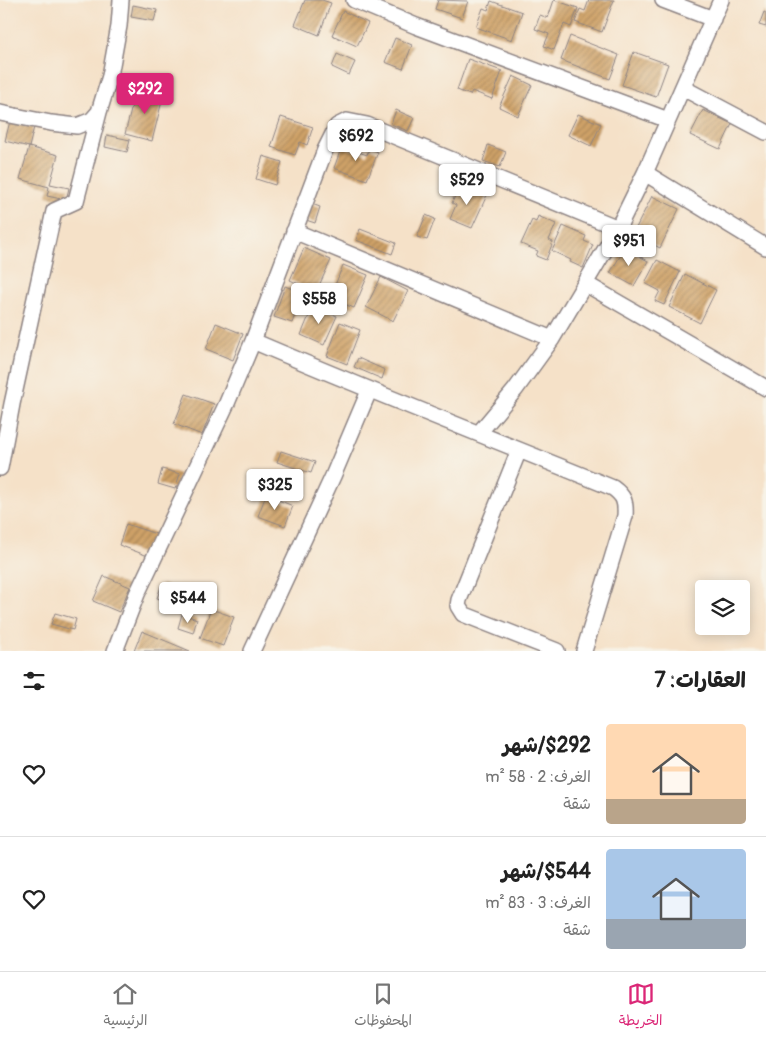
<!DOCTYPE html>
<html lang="ar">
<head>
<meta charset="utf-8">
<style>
  body { margin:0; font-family:Pangolin,"Playpen Sans Arabic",sans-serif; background:#f6f6f6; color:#222; direction:rtl; height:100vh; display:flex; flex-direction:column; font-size:19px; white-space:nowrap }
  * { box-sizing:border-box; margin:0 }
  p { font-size:16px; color:#767676 }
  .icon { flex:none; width:28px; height:28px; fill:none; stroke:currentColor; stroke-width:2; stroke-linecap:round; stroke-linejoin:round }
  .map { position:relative; height:651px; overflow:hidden; direction:ltr }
  .side { display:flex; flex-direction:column; background:#fff; flex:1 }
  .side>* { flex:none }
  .buttons { position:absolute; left:695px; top:580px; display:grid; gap:10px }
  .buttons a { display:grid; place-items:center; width:55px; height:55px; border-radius:5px; background:#fff; box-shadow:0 2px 12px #0003; font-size:25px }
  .price { position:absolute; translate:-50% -42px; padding:0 11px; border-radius:5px; background:#fff; color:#222; font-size:16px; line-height:32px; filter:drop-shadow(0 1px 2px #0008) }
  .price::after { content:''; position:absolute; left:50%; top:30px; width:15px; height:11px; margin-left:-8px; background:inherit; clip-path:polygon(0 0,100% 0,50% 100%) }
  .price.active { background:#db2777; color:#fff }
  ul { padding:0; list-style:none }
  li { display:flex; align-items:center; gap:15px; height:125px; padding:0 20px }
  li+li { border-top:1px solid #e0e0e0 }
  li span { display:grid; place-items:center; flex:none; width:140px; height:100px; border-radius:5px; color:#555 }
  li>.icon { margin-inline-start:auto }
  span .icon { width:60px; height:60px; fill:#fffc; stroke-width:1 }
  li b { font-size:21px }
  h2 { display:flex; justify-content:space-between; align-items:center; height:60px; padding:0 20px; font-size:21px }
  .menu { display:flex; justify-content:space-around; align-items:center; height:70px; border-top:1px solid #e0e0e0; background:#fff; font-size:14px; color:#767676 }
  .menu a { display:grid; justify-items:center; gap:2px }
  .menu .active { color:#db2777 }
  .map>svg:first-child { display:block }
  .building { fill:url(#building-hatch) }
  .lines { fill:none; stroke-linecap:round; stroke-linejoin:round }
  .street-casing { stroke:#8c8282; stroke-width:18 }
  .street { stroke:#fff; stroke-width:15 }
</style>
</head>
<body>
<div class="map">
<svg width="766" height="651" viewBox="0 0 766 651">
  <defs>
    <pattern id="building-hatch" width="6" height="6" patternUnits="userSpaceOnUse" patternTransform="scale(1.25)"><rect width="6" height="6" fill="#cfa268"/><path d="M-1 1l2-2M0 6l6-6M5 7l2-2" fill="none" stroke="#a88457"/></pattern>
  </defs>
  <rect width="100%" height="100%" fill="#f7f3e8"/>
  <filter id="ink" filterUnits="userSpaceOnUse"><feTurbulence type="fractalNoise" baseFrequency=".02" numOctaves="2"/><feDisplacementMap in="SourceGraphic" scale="10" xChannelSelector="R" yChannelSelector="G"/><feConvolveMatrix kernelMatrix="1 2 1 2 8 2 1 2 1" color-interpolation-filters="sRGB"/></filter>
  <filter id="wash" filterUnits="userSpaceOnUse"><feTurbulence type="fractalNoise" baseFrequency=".0096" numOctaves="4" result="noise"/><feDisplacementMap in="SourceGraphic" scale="20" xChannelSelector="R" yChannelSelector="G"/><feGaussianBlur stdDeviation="1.12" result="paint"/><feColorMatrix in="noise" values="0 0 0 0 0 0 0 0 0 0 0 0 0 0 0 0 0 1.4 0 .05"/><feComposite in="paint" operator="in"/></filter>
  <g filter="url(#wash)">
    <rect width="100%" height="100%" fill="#f5e1c8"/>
    <g id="blocks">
      <path class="building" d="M305,0H322L331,3L319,35L295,25Z
        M438,0L468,1L462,18L435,9Z
        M554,0L578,8L571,27L564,24L554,50L544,46L549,34L535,29L540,15L548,18Z
        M589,0H614L602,32L575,22L580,9L585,11Z
        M491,1L522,12L512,40L476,27L483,8L488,10Z
        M133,5L157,10L154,21L131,17Z
        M343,11L368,23L357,46L332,35Z
        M764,12L766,13V27L759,25Z
        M570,36L619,55L610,79L561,60Z
        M395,38L412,45L403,69L385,62Z
        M634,52L668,64L656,97L622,85Z
        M337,54L355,62L349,75L332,67Z
        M468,59L502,71L492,99L472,91L470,95L457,90Z
        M513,76L532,85L518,116L499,107Z
        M152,86L165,89L152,141L125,134L134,98L148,101Z
        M396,110L414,118L408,131L391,124Z
        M703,110L732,124L720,149L690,135Z
        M578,114L601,124L591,146L568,135Z
        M281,117L313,127L307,145L300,142L295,155L271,147Z
        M10,121L34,127L29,147L5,141Z
        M349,126L369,134L363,148L344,140Z
        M107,135L130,140L127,152L105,147Z
        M488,145L506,152L500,167L483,161Z
        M342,146L367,155L369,148L378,152L367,180L334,168Z
        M29,147L58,155L50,184L69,188L66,200L47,196L49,187L20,179Z
        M263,156L282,162L275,185L256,179Z
        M460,184L487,195L472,228L450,219L456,205L452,203Z
        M652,196L679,209L660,248L633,234Z
        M312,204L320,207L315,223L306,220Z
        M426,215L435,219L427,240L417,237Z
        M538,216L556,224L549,240L553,242L546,260L536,256L538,251L521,244L532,220L536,222Z
        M563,226L586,236L584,241L593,245L583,268L570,262L571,260L552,251Z
        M360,229L396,243L392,254L356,240Z
        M304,248L331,260L316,292L290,280Z
        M625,248L648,261L634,286L610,273Z
        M657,260L680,272L664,305L655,301L660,291L645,283Z
        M343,265L368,275L354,308L330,298Z
        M685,274L716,290L700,323L669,307Z
        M381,277L408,291L393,321L366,307Z
        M285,286L303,293L292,323L274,317Z
        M313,306L337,316L324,345L301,335Z
        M340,322L360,330L347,364L327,356Z
        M216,323L243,334L233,360L206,349Z
        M358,358L385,370L382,379L354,367Z
        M186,394L214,404L202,435L174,424Z
        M281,451L315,462L311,473L277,462Z
        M162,469L180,474L175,489L158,484Z
        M266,495L293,506L285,526L258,516Z
        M126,524L156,534L148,556L119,545Z
        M104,576L130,587L119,612L93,601Z
        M162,584L194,596L189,610L157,598Z
        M211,609L234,617L223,646L200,638Z
        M55,613L76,619L73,630L51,624Z
        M182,614L197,619L193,633L178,628Z
        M142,631L190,651H134Z"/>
    </g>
  </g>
  <g filter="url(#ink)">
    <use href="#blocks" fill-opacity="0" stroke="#8c8282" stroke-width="1"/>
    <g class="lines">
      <defs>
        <path id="street" d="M354,0L416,26L668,120
          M663,0L713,19
          M683,88L766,132
          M0,113L51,123L77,126L92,120L99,112L110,76L119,26L121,0
          M645,173L766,247
          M294,231L552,339
          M586,284L766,388
          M253,341C372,392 493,439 613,488C624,496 626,502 625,516L584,651
          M479,433L515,390L552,339L618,228L645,173L721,0
          M519,450L459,600L458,606L463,614L557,651
          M0,468L12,404L54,211L76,201L99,112
          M115,651L137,594L227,403L253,341L325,150L337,126L347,121L367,125L618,228
          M252,651L333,476L369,391"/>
      </defs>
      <use href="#street" class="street-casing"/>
      <use href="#street" class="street"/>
    </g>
  </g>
</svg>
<div class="buttons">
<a><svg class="icon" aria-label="layers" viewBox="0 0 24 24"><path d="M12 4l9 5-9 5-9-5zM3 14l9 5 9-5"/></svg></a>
</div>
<b class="price active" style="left:145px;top:115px">$292</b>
<b class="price" style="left:356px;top:162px">$692</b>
<b class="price" style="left:467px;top:206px">$529</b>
<b class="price" style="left:629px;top:267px">$951</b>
<b class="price" style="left:319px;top:325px">$558</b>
<b class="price" style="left:275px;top:511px">$325</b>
<b class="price" style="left:188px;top:624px">$544</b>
</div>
<section class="side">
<h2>العقارات: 7<svg class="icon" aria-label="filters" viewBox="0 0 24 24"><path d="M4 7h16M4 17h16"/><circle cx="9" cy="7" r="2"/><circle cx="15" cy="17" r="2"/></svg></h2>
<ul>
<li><span style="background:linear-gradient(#ffd9b3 75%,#b9a48a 0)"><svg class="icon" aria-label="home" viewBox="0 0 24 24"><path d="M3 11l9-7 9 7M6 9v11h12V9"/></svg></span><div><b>$292/شهر</b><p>الغرف: 2 · 58 m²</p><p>شقة</p></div><svg class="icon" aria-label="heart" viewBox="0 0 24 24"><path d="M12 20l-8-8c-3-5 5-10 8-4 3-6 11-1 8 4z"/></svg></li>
<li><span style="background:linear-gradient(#a9c7e8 70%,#9aa5b1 0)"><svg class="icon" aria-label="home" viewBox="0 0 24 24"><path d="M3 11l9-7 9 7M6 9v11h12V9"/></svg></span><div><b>$544/شهر</b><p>الغرف: 3 · 83 m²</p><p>شقة</p></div><svg class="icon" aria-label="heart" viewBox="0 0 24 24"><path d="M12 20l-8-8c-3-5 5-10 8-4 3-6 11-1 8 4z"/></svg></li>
</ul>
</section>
<nav class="menu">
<a class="active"><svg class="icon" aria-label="map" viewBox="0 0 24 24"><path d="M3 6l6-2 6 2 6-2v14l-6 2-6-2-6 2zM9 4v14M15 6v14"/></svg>الخريطة</a>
<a><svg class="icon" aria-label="saved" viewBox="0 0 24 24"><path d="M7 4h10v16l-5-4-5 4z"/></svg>المحفوظات</a>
<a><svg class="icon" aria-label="home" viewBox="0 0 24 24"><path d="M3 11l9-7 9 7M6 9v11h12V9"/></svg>الرئيسية</a>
</nav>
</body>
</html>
